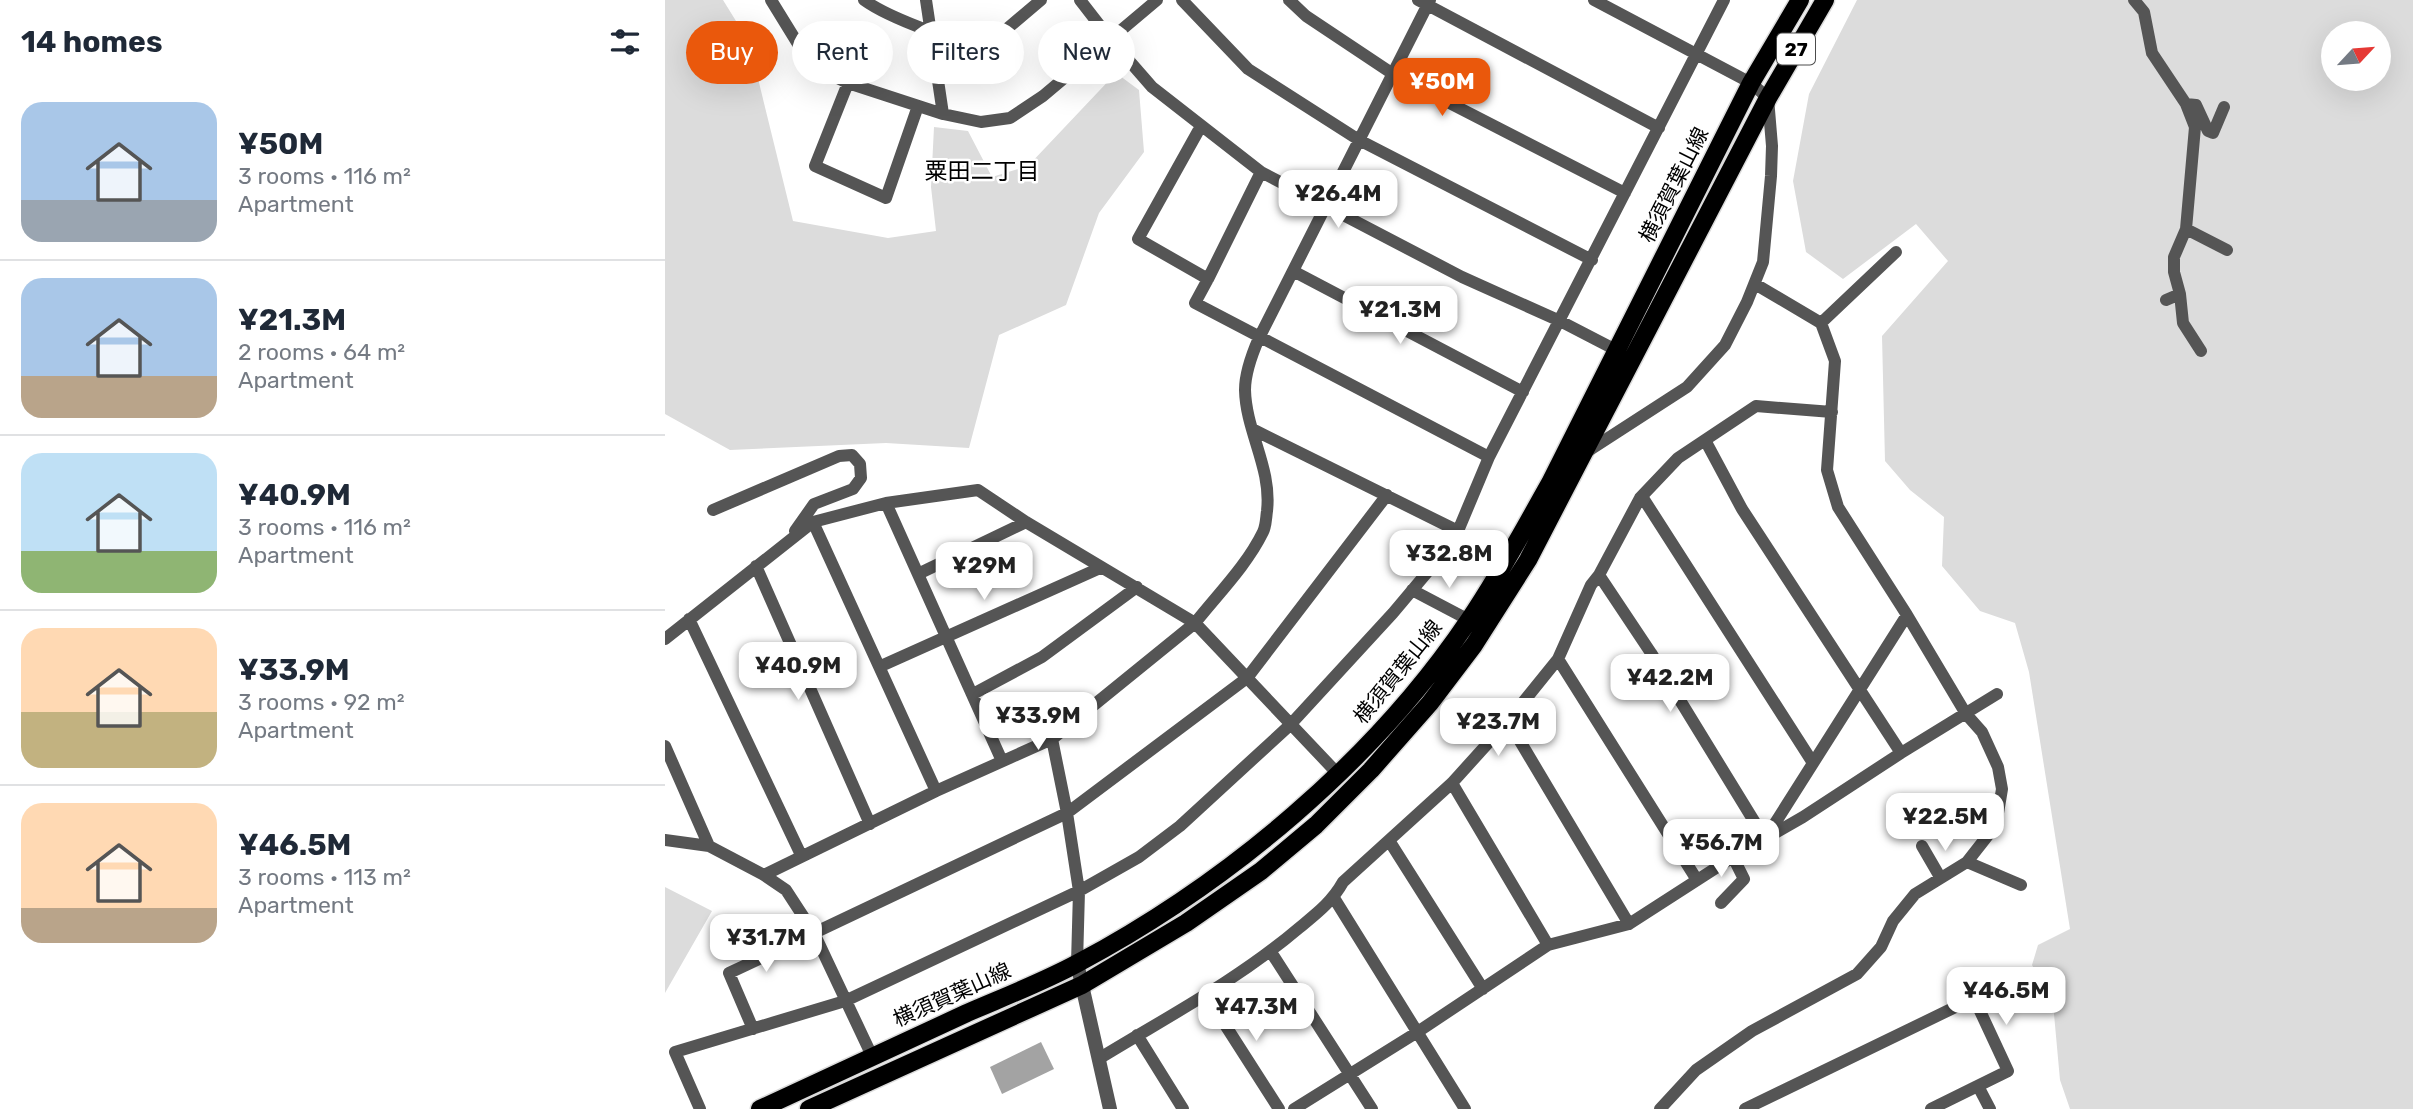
<!DOCTYPE html>
<html lang="en">
<head>
<meta charset="utf-8">
<style>
  body { margin:0; font-family:Rubik,"Noto Sans JP",sans-serif; background:#f6f6f7; color:#1f2937; height:100vh; display:flex; flex-direction:column; font-size:26px; white-space:nowrap }
  * { box-sizing:border-box; margin:0 }
  p { font-size:23px; color:#747a83 }
  .icon { flex:none; width:38px; height:38px; fill:none; stroke:currentColor; stroke-width:2; stroke-linecap:round; stroke-linejoin:round }
  .map { position:relative; flex:1; overflow:hidden }
  .drawer { display:flex; flex-direction:column; background:#fff; width:665px }
  .drawer>* { flex:none }
  .guide { position:absolute; left:21px; top:21px; width:665px; height:63px; display:flex; gap:14px }
  .needle { width:46px; rotate:64deg }
  .buttons { position:absolute; left:1656px; top:21px; display:grid; gap:14px }
  .buttons a { display:grid; place-items:center; width:70px; height:70px; border-radius:50%; background:#fff; box-shadow:0 7px 28px #0002; font-size:35px }
  .price { position:absolute; translate:-50% -60px; padding:0 16px; border-radius:14px; background:#fff; color:#222; font-size:23px; line-height:46px; filter:drop-shadow(0 2px 4px #0008) }
  .price::after { content:''; position:absolute; left:50%; top:42px; width:21px; height:16px; margin-left:-10px; background:inherit; clip-path:polygon(0 0,100% 0,50% 100%) }
  .price.active { background:#ea580c; color:#fff }
  ul { padding:0; list-style:none }
  li { display:flex; align-items:center; gap:21px; height:175px; padding:0 21px }
  li+li { border-top:2px solid #e0e1e3 }
  li span { display:grid; place-items:center; flex:none; width:196px; height:140px; border-radius:21px; color:#555 }
  li>.icon { margin-inline-start:auto }
  span .icon { width:84px; height:84px; fill:#fffc; stroke-width:1 }
  li b { font-size:30px }
  h2 { display:flex; justify-content:space-between; align-items:center; height:84px; padding:0 21px; font-size:30px }
  .tag { padding:0 24px; border-radius:32px; background:#fff; box-shadow:0 7px 28px #0002; font-size:24px; line-height:63px }
  .tag.active { background:#ea580c; color:#fff }
  main { display:flex; flex:1; min-height:0 }
  .map>svg:first-child { display:block }
  .green { fill:#dcdcdc; fill-rule:evenodd }
  .water { fill:#a3a3a3 }
  .lines { fill:none; stroke-linecap:round; stroke-linejoin:round }
  .primary-casing { stroke:#dbdbdb; stroke-width:21 }
  .minor { stroke:#555; stroke-width:12 }
  .tertiary { stroke:#555; stroke-width:14 }
  .primary { stroke:#000; stroke-width:18 }
  .labels { text-anchor:middle; stroke-width:5; stroke-linejoin:round; paint-order:stroke }
  .shield { fill:#fff; stroke:#4c4c4c; stroke-width:2 }
  .shield-label { font-size:19px; font-weight:bold; fill:#000 }
  .street-label { font-size:21px; fill:#000; stroke:#fff }
  .neighbourhood-label { font-size:23px; fill:#000; stroke:#fff }
</style>
</head>
<body>
<main>
<section class="drawer">
<h2>14 homes<svg class="icon" aria-label="filters" viewBox="0 0 24 24"><path d="M4 7h16M4 17h16"/><circle cx="9" cy="7" r="2"/><circle cx="15" cy="17" r="2"/></svg></h2>
<ul>
<li><span style="background:linear-gradient(#a9c7e8 70%,#9aa5b1 0)"><svg class="icon" aria-label="home" viewBox="0 0 24 24"><path d="M3 11l9-7 9 7M6 9v11h12V9"/></svg></span><div><b>¥50M</b><p>3 rooms · 116 m²</p><p>Apartment</p></div></li>
<li><span style="background:linear-gradient(#a9c7e8 70%,#b9a48a 0)"><svg class="icon" aria-label="home" viewBox="0 0 24 24"><path d="M3 11l9-7 9 7M6 9v11h12V9"/></svg></span><div><b>¥21.3M</b><p>2 rooms · 64 m²</p><p>Apartment</p></div></li>
<li><span style="background:linear-gradient(#bfe0f5 70%,#8fb573 0)"><svg class="icon" aria-label="home" viewBox="0 0 24 24"><path d="M3 11l9-7 9 7M6 9v11h12V9"/></svg></span><div><b>¥40.9M</b><p>3 rooms · 116 m²</p><p>Apartment</p></div></li>
<li><span style="background:linear-gradient(#ffd9b3 60%,#c2b280 0)"><svg class="icon" aria-label="home" viewBox="0 0 24 24"><path d="M3 11l9-7 9 7M6 9v11h12V9"/></svg></span><div><b>¥33.9M</b><p>3 rooms · 92 m²</p><p>Apartment</p></div></li>
<li><span style="background:linear-gradient(#ffd9b3 75%,#b9a48a 0)"><svg class="icon" aria-label="home" viewBox="0 0 24 24"><path d="M3 11l9-7 9 7M6 9v11h12V9"/></svg></span><div><b>¥46.5M</b><p>3 rooms · 113 m²</p><p>Apartment</p></div></li>
</ul>
</section>
<div class="map">
<svg width="1748" height="1109" viewBox="0 0 1748 1109">
  <rect width="100%" height="100%" fill="#fff"/>
  <path class="green" d="M0,0H58L84,42L128,221L223,238L271,231L266,187L269,127L303,131L327,177L363,166L451,73L474,90L479,152L434,213L401,305L334,335L304,448L221,443L65,450L0,414Z
    M1192,0H1748V1109H1405L1395,1080L1388,1003L1367,965L1373,945L1405,929L1364,672L1350,623L1315,611L1277,566L1279,517L1245,490L1220,461L1217,336L1283,261L1251,224L1178,279L1141,252L1128,181L1144,94ZM1668,33H1713V79H1668Z
    M0,887L47,911L0,993Z"/>
  <path class="water" d="M376,1042L389,1069L337,1094L325,1067Z"/>
  <g class="lines">
    <defs>
      <path id="primary" d="M95,1109C164,1077 233,1045 302,1013C339,997 378,982 413,963C563,883 709,761 804,620C834,576 859,529 885,483L1086,83L1135,0
        M144,1109L417,985L521,923L596,871L651,825L706,770L765,703L809,645L863,560L1103,98L1160,0"/>
    </defs>
    <use href="#primary" class="primary-casing"/>
    <path class="minor" d="M106,0L146,65L183,83L278,114
      M199,0C221,16 299,48 324,44L376,0
      M261,0L278,114L316,122L345,118L378,96L492,0
      M415,0L446,40L487,87L596,172L797,277L895,321L951,350
      M517,0L583,69L694,140L927,260
      M624,0L641,16L728,74L960,193
      M753,0L994,128
      M1469,0L1479,12L1487,53L1521,104L1530,127L1521,229L1509,257V272L1515,294L1518,323L1536,351
      M183,83L150,166L221,198L253,106
      M1521,104L1531,105L1543,131L1548,133L1559,107
      M536,126L473,239L543,279L530,303L824,457
      M1521,229L1562,250
      M628,271L858,392
      M543,279L596,172
      M1501,300L1515,294
      M1156,323L1231,252
      M587,429L793,531
      M1040,440L1077,509L1236,753
      M920,453L1022,387L1060,345L1082,302L1098,262L1106,176L1107,146L1103,98L1086,83L929,0
      M978,498L1148,763
      M221,503L337,761
      M48,510L174,456L187,455L195,464L196,478L188,489L149,504L130,531
      M148,522L271,791
      M91,566L205,824
      M253,574L361,522
      M934,575L986,653L1100,839L1242,615
      M747,590L804,620
      M24,619L136,855
      M0,639L148,522L221,503L313,490L361,522L530,623L387,739L402,813L414,891L412,963
      M893,659L1032,880
      M216,666L435,568
      M308,694L377,657L472,587
      M843,721L964,924
      M0,746L44,846L99,875L121,890L149,933L64,973L88,1029
      M673,774L530,623C553,594 582,565 598,532C601,526 601,518 602,511C607,468 581,432 580,390C580,372 587,354 594,338L765,0
      M787,783L883,945
      M0,840L44,846
      M725,842L818,989
      M1257,846L1275,877
      M1302,862L1356,885
      M99,875L271,791L387,739
      M669,898L800,1109
      M1056,903L1079,879L1068,857
      M606,952L707,1109
      M541,995L614,1109
      M472,1035L518,1109
      M207,1056L149,933L402,813L582,678L722,495
      M435,1058C502,1017 573,980 634,928C651,914 667,902 678,882L787,783L843,721L893,659L926,585L934,575L975,498L1013,458L1091,406L1167,412
      M1313,1086L1325,1109
      M35,1109L10,1052L180,1001L414,891L474,857L515,826L625,725L728,613L765,569L793,531L824,457L1059,0
      M629,1109L751,1033L883,945L964,924L1068,857L1138,817L1236,753L1332,694
      M995,1109L1031,1070L1087,1031L1192,974L1216,947L1228,921L1250,894L1302,862L1331,825L1337,789L1333,767L1317,732L1301,714L1242,615L1173,507L1162,470L1170,361L1156,323L1090,284
      M1080,1109L1309,998L1343,1071L1266,1109"/>
    <path class="tertiary" d="M412,963L445,1109"/>
    <use href="#primary" class="primary"/>
  </g>
  <g class="labels">
    <rect class="shield" x="1112" y="33.5" width="38" height="31" rx="5"/>
    <g class="shield-label">
      <text x="1131" y="56">27</text>
    </g>
    <g class="street-label">
      <text transform="translate(1009 185) rotate(-63)" y="7">横須賀葉山線</text>
      <text transform="translate(733 672) rotate(-51)" y="7">横須賀葉山線</text>
      <text transform="translate(287 995) rotate(-24)" y="7">横須賀葉山線</text>
    </g>
    <g class="neighbourhood-label">
      <text x="317" y="179">粟田二丁目</text>
    </g>
  </g>
</svg>
<div class="buttons">
<a><svg class="needle" viewBox="-14 -14 28 28"><path d="M0-13l5 13h-10z" fill="#e53935"/><path d="M0 13l5-13h-10z" fill="#747a83"/></svg></a>
</div>
<b class="price active" style="left:777px;top:118px">¥50M</b>
<b class="price" style="left:673px;top:230px">¥26.4M</b>
<b class="price" style="left:735px;top:346px">¥21.3M</b>
<b class="price" style="left:784px;top:590px">¥32.8M</b>
<b class="price" style="left:319px;top:602px">¥29M</b>
<b class="price" style="left:133px;top:702px">¥40.9M</b>
<b class="price" style="left:1005px;top:714px">¥42.2M</b>
<b class="price" style="left:373px;top:752px">¥33.9M</b>
<b class="price" style="left:833px;top:758px">¥23.7M</b>
<b class="price" style="left:1280px;top:853px">¥22.5M</b>
<b class="price" style="left:1056px;top:879px">¥56.7M</b>
<b class="price" style="left:101px;top:974px">¥31.7M</b>
<b class="price" style="left:1341px;top:1027px">¥46.5M</b>
<b class="price" style="left:591px;top:1043px">¥47.3M</b>
<div class="guide">
<a class="tag active">Buy</a>
<a class="tag">Rent</a>
<a class="tag">Filters</a>
<a class="tag">New</a>
</div>
</div>
</main>
</body>
</html>
